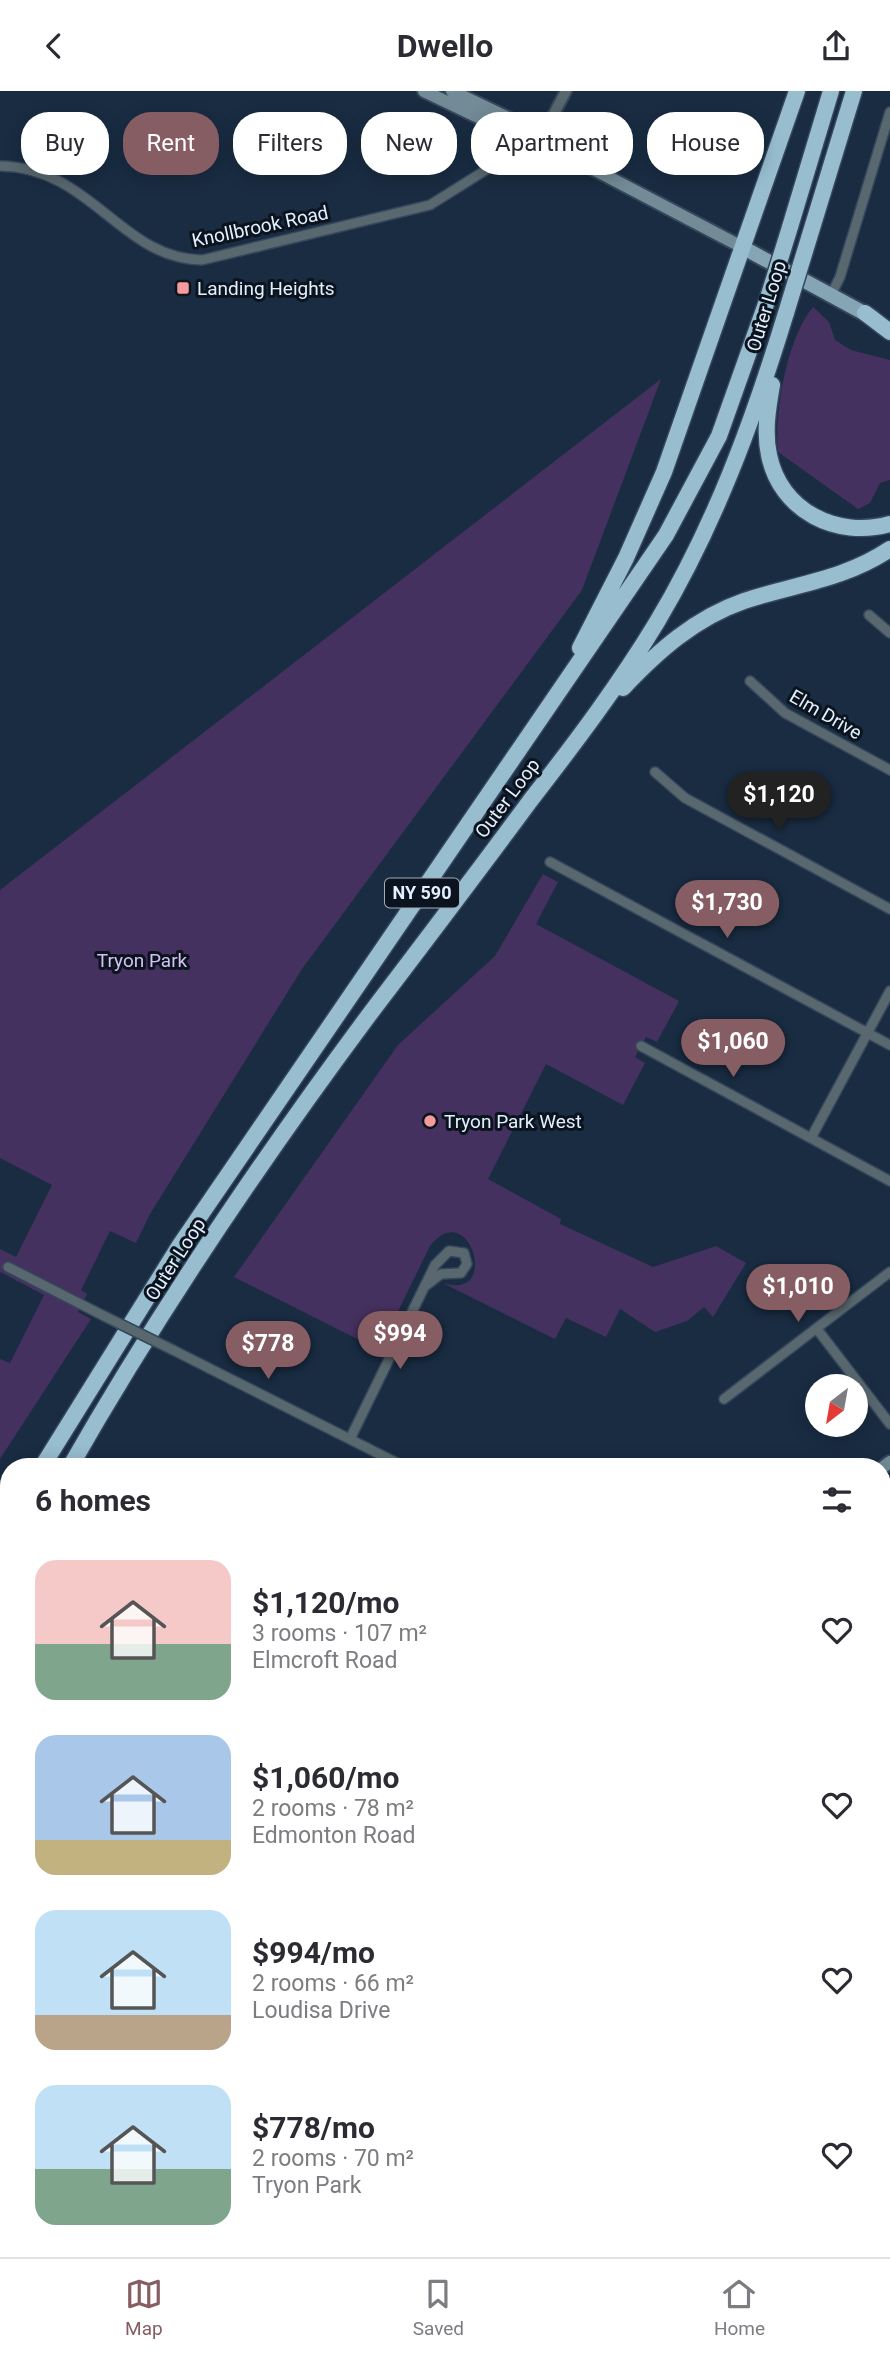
<!DOCTYPE html>
<html lang="en">
<head>
<meta charset="utf-8">
<style>
  body { margin:0; font-family:Roboto,sans-serif; background:#f2f2f3; color:#2b2b33; height:100vh; display:flex; flex-direction:column; font-size:26px; white-space:nowrap }
  * { box-sizing:border-box; margin:0 }
  p { font-size:23px; color:#7c7c81 }
  .icon { flex:none; width:38px; height:38px; fill:none; stroke:currentColor; stroke-width:2; stroke-linecap:round; stroke-linejoin:round }
  .map { position:relative; flex:1; overflow:hidden }
  .drawer { position:absolute; left:0px; top:1367px; width:891px; height:800px; display:flex; flex-direction:column; background:#fff; border-radius:28px 28px 0 0; box-shadow:0 4px 18px #0003 }
  .drawer>* { flex:none }
  .top-card { position:absolute; left:21px; top:21px; width:849px; height:63px; display:flex; gap:14px }
  .needle { width:46px; rotate:211deg }
  .fabs { position:absolute; left:805px; top:1283px; display:grid; gap:14px }
  .fabs a { display:grid; place-items:center; width:63px; height:63px; border-radius:50%; background:#fff; box-shadow:0 4px 18px #0003; font-size:35px }
  .price { position:absolute; translate:-50% -60px; padding:0 16px; border-radius:24px; background:#865d62; color:#fff; font-size:23px; line-height:46px; filter:drop-shadow(0 2px 4px #0008) }
  .price::after { content:''; position:absolute; left:50%; top:42px; width:21px; height:16px; margin-left:-10px; background:inherit; clip-path:polygon(0 0,100% 0,50% 100%) }
  .price.on { background:#222; color:#fff }
  ul { padding:0; list-style:none }
  li { display:flex; align-items:center; gap:21px; height:175px; padding:0 35px }
  li span { display:grid; place-items:center; flex:none; width:196px; height:140px; border-radius:21px; color:#555 }
  li>.icon { margin-inline-start:auto }
  span .icon { width:84px; height:84px; fill:#fffc; stroke-width:1 }
  li b { font-size:30px }
  h2 { display:flex; justify-content:space-between; align-items:center; height:84px; padding:0 35px; font-size:30px }
  .chip { padding:0 24px; border-radius:28px; background:#fff; box-shadow:0 4px 18px #0003; font-size:24px; line-height:63px }
  .chip.on { background:#865d62; color:#fff }
  header { display:flex; justify-content:space-between; align-items:center; height:91px; padding:0 35px; background:#fff; font-size:32px; font-weight:700 }
  .dock { display:flex; justify-content:space-around; align-items:center; height:98px; border-top:2px solid #e1e1e2; background:#fff; font-size:19px; color:#7c7c81 }
  .dock a { display:grid; justify-items:center; gap:4px }
  .dock .on { color:#865d62 }
  .map>svg:first-child { display:block }
  .green { fill:#45315f }
  .lines { fill:none; stroke-linecap:round; stroke-linejoin:round }
  .minor-casing { stroke:#35475c; stroke-width:12 }
  .tertiary-casing { stroke:#35475c; stroke-width:14 }
  .secondary-casing { stroke:#35475c; stroke-width:16 }
  .primary-casing { stroke:#35475c; stroke-width:18 }
  .motorway-casing { stroke:#35475c; stroke-width:19 }
  .minor { stroke:#59686f; stroke-width:9 }
  .tertiary { stroke:#59686f; stroke-width:10 }
  .secondary { stroke:#728b96; stroke-width:12 }
  .primary { stroke:#85a5b4; stroke-width:14 }
  .motorway { stroke:#97bdcf; stroke-width:16 }
  .minor-bridge-casing { stroke:#35475c; stroke-width:12; stroke-linecap:butt }
  .motorway-bridge-casing { stroke:#35475c; stroke-width:19; stroke-linecap:butt }
  .minor-bridge { stroke:#59686f; stroke-width:9 }
  .motorway-bridge { stroke:#97bdcf; stroke-width:16 }
  .poi-dot { fill:#f59b9c; stroke:#0b141e; stroke-width:2.5 }
  .labels { text-anchor:middle; stroke-width:6; stroke-linejoin:round; paint-order:stroke }
  .shield { fill:#0b141e; stroke:#a2adbb; stroke-width:2 }
  .shield-label { font-size:18px; font-weight:bold; fill:#e2effe }
  .street-label { font-size:19px; fill:#e2effe; stroke:#0b141e }
  .poi-label { font-size:19px; fill:#e2effe; stroke:#0b141e; text-anchor:start }
  .park-label { font-size:19px; fill:#d4c0f3; stroke:#0b141e }
</style>
</head>
<body>
<header><svg class="icon" aria-label="back" viewBox="0 0 24 24"><path d="M15 5l-7 7 7 7"/></svg>Dwello<svg class="icon" aria-label="share" viewBox="0 0 24 24"><path d="M12 15V3M7 8l5-5 5 5M5 13v7h14v-7"/></svg></header>
<div class="map">
<svg width="890" height="2166" viewBox="0 0 890 2166">
  <rect width="100%" height="100%" fill="#192c42"/>
  <path class="green" d="M813,216L829,231L835,249L851,259L890,269V389L880,392L870,412L858,418L778,361C774,321 787,247 813,216Z
    M661,288L582,499L302,878L150,1123L136,1152L110,1140L81,1199L87,1203L78,1221L91,1228L0,1368V1268L10,1272L44,1204L0,1181V1158L16,1166L52,1094L0,1067V799Z
    M543,783L558,791L536,833L679,910L657,951L646,946L635,966L645,972L623,1014L546,973L488,1088L561,1128L560,1133L653,1176L716,1155L746,1172L713,1226L704,1216L687,1230L655,1241L620,1218L606,1246L566,1227L555,1248L441,1191C502,1214 470,1104 430,1155L379,1259L234,1186L398,954L495,865Z"/>
  <g class="lines">
    <defs>
      <path id="minor" d="M0,75C91,76 121,168 202,169L430,114L505,67L527,43
        M831,204L840,186L890,21
        M869,524L890,542
        M750,590L785,622L890,679
        M655,681L685,707L890,818
        M550,771L890,954
        M641,955L890,1090
        M811,1047L890,900
        M8,1176L104,1225
        M817,1238L890,1333
        M173,1259L405,1376
        M724,1308L890,1181
        M350,1348L435,1174L449,1160L464,1162L467,1173L461,1182L441,1183L424,1196
        M882,1417L890,1422
        M882,1550L890,1554
        M882,1685L890,1689
        M0,1755L9,1745
        M0,1798L9,1802
        M882,1816L890,1820
        M882,1945L890,1949
        M882,1972L890,1960
        M882,2061L890,2065
        M0,2085L9,2089
        M134,2158L149,2166
        M373,2158L388,2166
        M846,2158L861,2166
        M755,2166L761,2158"/>
      <path id="tertiary" d="M540,49L566,0
        M624,2158L639,2166
        M311,2166L315,2158"/>
      <path id="secondary" d="M424,0L497,35L515,37
        M452,0L508,27L515,37L742,156
        M882,1377L890,1371
        M0,2049L9,2042"/>
      <path id="primary" d="M742,156L873,227"/>
      <path id="motorway" d="M790,136L831,0
        M809,147L854,0
        M865,222L890,241
        M772,294C768,317 764,341 769,364C780,420 837,448 890,433
        M580,557L626,467L664,381L797,0
        M623,597C658,560 695,527 744,510C795,493 844,489 890,458
        M42,1376L180,1154L666,444L719,345L767,210
        M70,1376C159,1220 262,1068 369,924C423,853 477,782 530,710C575,652 619,594 657,531C715,434 753,330 786,222
        M0,1451L9,1435
        M0,1501L9,1485"/>
    </defs>
    <use href="#minor" class="minor-casing"/>
    <use href="#tertiary" class="tertiary-casing"/>
    <use href="#secondary" class="secondary-casing"/>
    <use href="#primary" class="primary-casing"/>
    <use href="#motorway" class="motorway-casing"/>
    <use href="#minor" class="minor"/>
    <use href="#tertiary" class="tertiary"/>
    <use href="#secondary" class="secondary"/>
    <use href="#primary" class="primary"/>
    <use href="#motorway" class="motorway"/>
    <defs>
      <path id="minor-bridge" d="M104,1225L173,1259"/>
      <path id="motorway-bridge" d="M767,210L790,136
        M786,222L809,147"/>
    </defs>
    <use href="#minor-bridge" class="minor-bridge-casing"/>
    <use href="#motorway-bridge" class="motorway-bridge-casing"/>
    <use href="#minor-bridge" class="minor-bridge"/>
    <use href="#motorway-bridge" class="motorway-bridge"/>
  </g>
  <g class="poi-dot">
    <rect x="176" y="190" width="14" height="14" rx="3.5"/>
    <circle cx="430" cy="1030" r="7"/>
  </g>
  <g class="labels">
    <rect class="shield" x="385" y="787.5" width="74" height="29" rx="5"/>
    <g class="shield-label">
      <text x="422" y="808">NY 590</text>
    </g>
    <g class="street-label">
      <text transform="translate(260 135) rotate(-12)" y="7">Knollbrook Road</text>
      <text transform="translate(766 215) rotate(-73)" y="7">Outer Loop</text>
      <text transform="translate(826 623) rotate(30)" y="7">Elm Drive</text>
      <text transform="translate(507 707) rotate(-53)" y="7">Outer Loop</text>
      <text transform="translate(175 1168) rotate(-57)" y="7">Outer Loop</text>
    </g>
    <g class="poi-label">
      <text x="197" y="204">Landing Heights</text>
      <text x="444" y="1037">Tryon Park West</text>
    </g>
    <g class="park-label">
      <text x="142" y="876">Tryon Park</text>
    </g>
  </g>
</svg>
<div class="fabs">
<a><svg class="needle" viewBox="-14 -14 28 28"><path d="M0-13l5 13h-10z" fill="#e53935"/><path d="M0 13l5-13h-10z" fill="#7c7c81"/></svg></a>
</div>
<b class="price on" style="left:779px;top:741px">$1,120</b>
<b class="price" style="left:727px;top:849px">$1,730</b>
<b class="price" style="left:733px;top:988px">$1,060</b>
<b class="price" style="left:798px;top:1233px">$1,010</b>
<b class="price" style="left:400px;top:1280px">$994</b>
<b class="price" style="left:268px;top:1290px">$778</b>
<div class="top-card">
<a class="chip">Buy</a>
<a class="chip on">Rent</a>
<a class="chip">Filters</a>
<a class="chip">New</a>
<a class="chip">Apartment</a>
<a class="chip">House</a>
</div>
<section class="drawer">
<h2>6 homes<svg class="icon" aria-label="filters" viewBox="0 0 24 24"><path d="M4 7h16M4 17h16"/><circle cx="9" cy="7" r="2"/><circle cx="15" cy="17" r="2"/></svg></h2>
<ul>
<li><span style="background:linear-gradient(#f6c9c9 60%,#7fa58c 0)"><svg class="icon" aria-label="home" viewBox="0 0 24 24"><path d="M3 11l9-7 9 7M6 9v11h12V9"/></svg></span><div><b>$1,120/mo</b><p>3 rooms · 107 m²</p><p>Elmcroft Road</p></div><svg class="icon" aria-label="heart" viewBox="0 0 24 24"><path d="M12 20l-8-8c-3-5 5-10 8-4 3-6 11-1 8 4z"/></svg></li>
<li><span style="background:linear-gradient(#a9c7e8 75%,#c2b280 0)"><svg class="icon" aria-label="home" viewBox="0 0 24 24"><path d="M3 11l9-7 9 7M6 9v11h12V9"/></svg></span><div><b>$1,060/mo</b><p>2 rooms · 78 m²</p><p>Edmonton Road</p></div><svg class="icon" aria-label="heart" viewBox="0 0 24 24"><path d="M12 20l-8-8c-3-5 5-10 8-4 3-6 11-1 8 4z"/></svg></li>
<li><span style="background:linear-gradient(#bfe0f5 75%,#b9a48a 0)"><svg class="icon" aria-label="home" viewBox="0 0 24 24"><path d="M3 11l9-7 9 7M6 9v11h12V9"/></svg></span><div><b>$994/mo</b><p>2 rooms · 66 m²</p><p>Loudisa Drive</p></div><svg class="icon" aria-label="heart" viewBox="0 0 24 24"><path d="M12 20l-8-8c-3-5 5-10 8-4 3-6 11-1 8 4z"/></svg></li>
<li><span style="background:linear-gradient(#bfe0f5 60%,#7fa58c 0)"><svg class="icon" aria-label="home" viewBox="0 0 24 24"><path d="M3 11l9-7 9 7M6 9v11h12V9"/></svg></span><div><b>$778/mo</b><p>2 rooms · 70 m²</p><p>Tryon Park</p></div><svg class="icon" aria-label="heart" viewBox="0 0 24 24"><path d="M12 20l-8-8c-3-5 5-10 8-4 3-6 11-1 8 4z"/></svg></li>
</ul>
</section>
</div>
<nav class="dock">
<a class="on"><svg class="icon" aria-label="map" viewBox="0 0 24 24"><path d="M3 6l6-2 6 2 6-2v14l-6 2-6-2-6 2zM9 4v14M15 6v14"/></svg>Map</a>
<a><svg class="icon" aria-label="saved" viewBox="0 0 24 24"><path d="M7 4h10v16l-5-4-5 4z"/></svg>Saved</a>
<a><svg class="icon" aria-label="home" viewBox="0 0 24 24"><path d="M3 11l9-7 9 7M6 9v11h12V9"/></svg>Home</a>
</nav>
</body>
</html>
